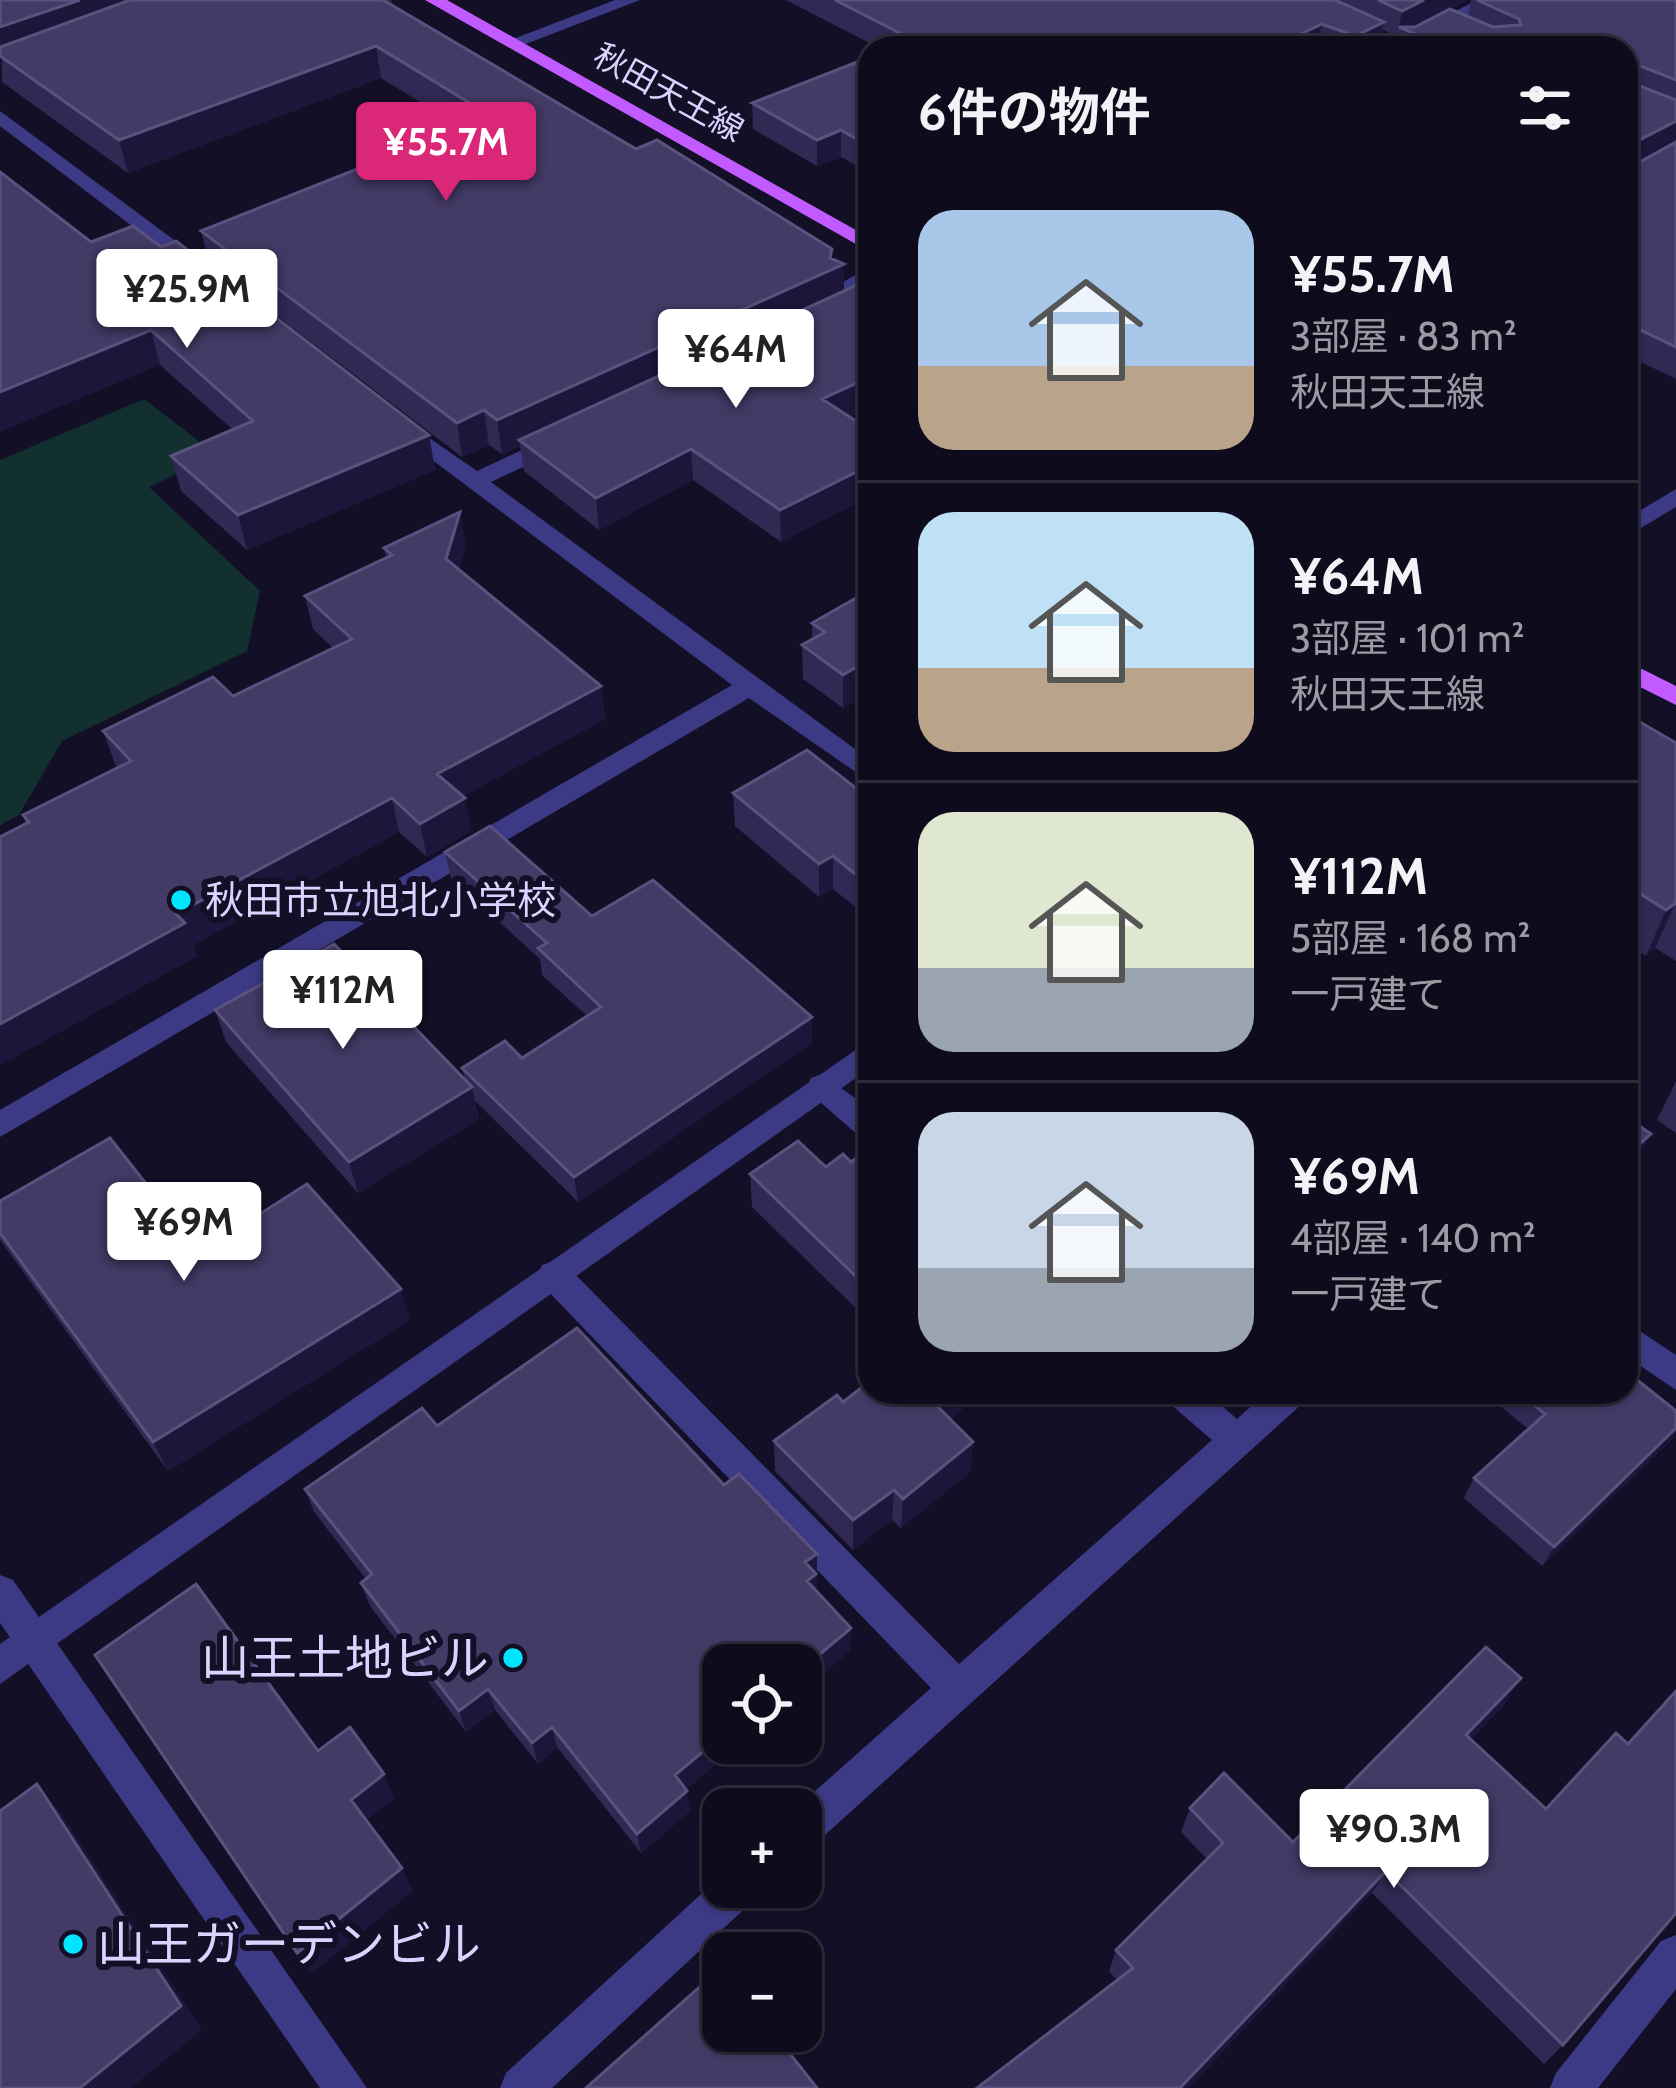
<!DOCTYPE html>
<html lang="ja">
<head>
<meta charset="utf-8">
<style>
  body { margin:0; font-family:Cabin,"Noto Sans JP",sans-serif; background:#171425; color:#f1f3f6; height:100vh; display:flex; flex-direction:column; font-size:45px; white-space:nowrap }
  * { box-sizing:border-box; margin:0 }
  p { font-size:39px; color:#9b9ba3 }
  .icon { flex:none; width:66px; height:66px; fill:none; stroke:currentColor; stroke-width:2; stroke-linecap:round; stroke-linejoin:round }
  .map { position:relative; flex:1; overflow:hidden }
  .panel { position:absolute; left:858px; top:36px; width:780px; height:1368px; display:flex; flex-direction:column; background:#0e0b1c; border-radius:36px; box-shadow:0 3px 9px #0004,0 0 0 3px #2e2b3b }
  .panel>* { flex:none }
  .buttons { position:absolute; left:702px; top:1644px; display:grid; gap:24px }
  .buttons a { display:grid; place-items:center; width:120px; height:120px; border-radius:24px; background:#0e0b1c; box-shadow:0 3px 9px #0004,0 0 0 3px #2e2b3b; font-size:60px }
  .price { position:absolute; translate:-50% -102px; padding:0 27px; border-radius:12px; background:#fff; color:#222; font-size:39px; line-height:78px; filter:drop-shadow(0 3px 6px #0008) }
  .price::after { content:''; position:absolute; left:50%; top:72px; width:36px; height:27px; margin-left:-18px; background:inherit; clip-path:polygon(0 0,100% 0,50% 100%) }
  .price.active { background:#db2777; color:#fff }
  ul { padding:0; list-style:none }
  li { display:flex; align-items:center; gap:36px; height:300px; padding:0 60px }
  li+li { border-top:3px solid #2e2b3b }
  li span { display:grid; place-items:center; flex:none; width:336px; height:240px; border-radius:36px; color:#555 }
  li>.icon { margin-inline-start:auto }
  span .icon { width:144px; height:144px; fill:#fffc; stroke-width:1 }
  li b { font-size:51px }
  h2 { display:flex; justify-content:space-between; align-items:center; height:144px; padding:0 60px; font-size:51px }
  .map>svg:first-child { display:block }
  .green { fill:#12302f }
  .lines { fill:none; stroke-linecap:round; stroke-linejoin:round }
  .service { fill:#3d3a85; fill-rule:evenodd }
  .pedestrian { fill:#3d3a85; fill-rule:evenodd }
  .minor { fill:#3d3a85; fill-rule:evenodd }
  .tertiary { fill:#3d3a85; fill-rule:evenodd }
  .primary { fill:#c25bff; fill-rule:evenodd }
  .wall { fill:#312854 }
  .shaded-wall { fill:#1d163a }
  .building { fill:#433a66; stroke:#5a527e; stroke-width:3 }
  .poi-dot { fill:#00e5ff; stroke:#130f26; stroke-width:4.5 }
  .labels { text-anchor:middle; stroke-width:12; stroke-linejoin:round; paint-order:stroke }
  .far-street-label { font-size:33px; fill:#d9d4ff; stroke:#130f26 }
  .poi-label { font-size:39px; fill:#d9d4ff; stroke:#130f26; text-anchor:start }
  .near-poi-label { font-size:48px; fill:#d9d4ff; stroke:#130f26; text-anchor:end }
</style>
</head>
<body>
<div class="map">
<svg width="1676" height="2088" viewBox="0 0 1676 2088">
  <rect width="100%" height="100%" fill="#130f26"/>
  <path class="green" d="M144,399L217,455L149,487L260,591L247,651L62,741L19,815L0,825V460Z"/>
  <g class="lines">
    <path class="service" d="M1288,0H1309L1407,46L1390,48Z"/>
    <path class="pedestrian" d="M870,267V281L842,294L832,288Z"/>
    <path class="minor" d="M615,0H640L518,47L503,43Z
      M1477,0H1500L1408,48H1385Z
      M0,111L208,265V273H194L0,126Z
      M399,417L477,471L552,436H568V446L491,482L870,760V782L749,698L0,1137V1110L732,685L391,429V419Z
      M822,1074L870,1109V1139L859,1136L811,1094L807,1086L811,1078Z
      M554,1261L566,1265L959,1664L1212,1440L1169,1403L1164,1392H1206L1237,1419L1267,1392H1308L1303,1403L815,1844L801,1850V1809H795L931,1688L542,1285L538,1275L542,1265Z
      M1626,1322L1676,1355V1390L1626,1356Z
      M0,1575L13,1580L367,2088H320L0,1623Z
      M723,1874V1887H759L753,1901L552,2088H500L506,2073Z
      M1676,1935V1989L1598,2088H1550L1556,2073L1661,1941Z"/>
    <path class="tertiary" d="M1676,489V507L1626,537V519Z
      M870,1040V1068L0,1684V1644Z"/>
    <path class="primary" d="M425,0H447L870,238V252Z
      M1626,661L1676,686V705L1626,680Z"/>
  </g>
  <path class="wall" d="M0,0H391L392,5L636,149L832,249V259L844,264V291L870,407L850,417L870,430V496L781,542L693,480L599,530L524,471L520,446L502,454L489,445L462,457L210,265L201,231L462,128L381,78L128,173L2,82Z
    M786,0H1467L1450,9L1468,16L1471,0H1676V379L1626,355V48H1395L1397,36L1383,30L1379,48H879Z
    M870,57V173L841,157L817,166L753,129L752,103Z
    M91,242L161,247L429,435L435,470L247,550L181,491L171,456L232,429L160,365Z
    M466,545L459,569L601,686L605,719L463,796L471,831L427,857L399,832L193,945L197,956L0,1065V837L26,824L23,815L118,768L115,764L103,731L233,696L333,648L313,629L305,596L386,558L384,548Z
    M870,590V693L843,708L803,679L802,645L812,640V623Z
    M1626,714L1676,743V961L1655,948L1646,956L1626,943Z
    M733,793L870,799V919L833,889L819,897L735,826Z
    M445,852L592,916L812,1017V1043L578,1202L475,1101L479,1119L358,1193L226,1042L215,1010L465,1079L462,1068L522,1058L587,1016L542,975L540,959L451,878Z
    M1676,1081V1133L1657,1120Z
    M870,1148V1322L752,1207L750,1174L826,1167L851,1162Z
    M0,1201L200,1252L410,1320L168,1471L0,1240Z
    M1483,1392H1626L1676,1411V1433L1672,1439L1542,1566L1464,1498L1474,1478L1528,1429Z
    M843,1402L950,1419L973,1442L970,1472L901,1528L892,1520L853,1550L775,1471L774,1441Z
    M437,1426L724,1485L817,1554V1592L850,1650L819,1677L820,1700L723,1665L741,1743L686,1789L690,1811L641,1853L557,1747L538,1764L495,1710L466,1732L370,1606L361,1583L366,1579L314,1512L305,1489Z
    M1505,1704L1471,1739L1563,2045L1544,2064L1372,1893L1117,1980L1109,1971L1116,1950L1207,1859L1181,1832L1190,1808L1293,1842Z"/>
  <path class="shaded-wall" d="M80,0H181L0,56V27Z
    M1424,0H1467L1408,31L1399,27L1402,11Z
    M1384,22L1379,48H1353L1355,36Z
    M1322,24L1317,48H1271Z
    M376,46L381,78L128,173L119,140Z
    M1676,121V143L1626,169L1632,144Z
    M841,130V157L817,166V140Z
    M832,249V270L844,264V298L519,440L520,446L502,454L497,420L830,258Z
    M151,330L160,365L0,432V392Z
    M870,377V407L822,430V399Z
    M484,410L489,445L462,457L457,423Z
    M429,435L435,470L247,550L238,515Z
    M691,449L693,480L599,530L596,498Z
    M870,465V496L781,542L780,510Z
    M460,512L466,545L452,593L446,559Z
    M870,659V693L843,708V675Z
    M601,686L605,719L444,807L437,774Z
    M392,798L399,832L193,945L197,956L0,1065V1024L176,914Z
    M465,798L471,831L427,857L420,824Z
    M833,856V889L819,897V864Z
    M1676,902L1655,948L1646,956L1666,910Z
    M812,1017V1043L578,1202L574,1177Z
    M472,1087L479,1119L358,1193L349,1162Z
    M1651,1134L1644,1147L1626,1164V1156Z
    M401,1289L410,1320L168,1471L153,1442Z
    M948,1392H985L932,1434L934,1403Z
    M1676,1428V1433L1672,1439L1542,1566L1554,1547Z
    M973,1442L970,1472L901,1528L903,1499Z
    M894,1490L892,1520L853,1550V1520Z
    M817,1554V1597L807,1604L805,1562Z
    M851,1628L850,1650L808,1686L807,1665Z
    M820,1678V1700L801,1716V1694Z
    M1521,1678L1505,1704L1451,1760L1466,1735Z
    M488,1689L495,1710L466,1732L459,1711Z
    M552,1727L557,1747L538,1764L532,1743Z
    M723,1735V1743H741L678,1795L675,1775Z
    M384,1774L395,1799L363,1823L351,1800Z
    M37,1784L61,1813L202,2030L131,2088H80Z
    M687,1791L690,1811L641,1853L637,1834Z
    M402,1868L413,1891L311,1974L297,1953Z
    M1386,1871L1372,1893L1189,2088H1180Z"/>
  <path class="building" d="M0,0H80L0,27Z
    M130,0H383L636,149L657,140L832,249L830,258L844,264L497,420L484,410L457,423L201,231L491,116L376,46L119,140L0,56V47Z
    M835,0H1335L1384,22L1355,36L1322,24L1271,48H892L913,40Z
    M1378,0H1424L1402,11Z
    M1477,0H1676V80L1635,64L1629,68L1632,83L1676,100V121L1632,144L1631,162L1636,164L1676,142V347L1626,323V48H1449L1399,27H1415L1450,9L1493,27L1521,25L1519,19Z
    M870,57V147L841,130L817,140L752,103Z
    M0,172L91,242L133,226L161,247L176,241L429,435L238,515L171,456L253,421L151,330L0,392Z
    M870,279V377L822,399L870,430V465L780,510L691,449L596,498L519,440Z
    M460,512L446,559L601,686L437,774L465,798L420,824L392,798L176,914L185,923L0,1024V837L29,822L23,815L131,761L103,731L213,677L233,696L352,639L305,596L392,555L384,548Z
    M870,590V659L843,675L802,645L825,632L812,623Z
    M1626,714L1676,743V903L1666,910L1626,885Z
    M807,750L870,799V886L833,856L819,864L733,793Z
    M490,826L592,916L653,880L812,1017L574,1177L462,1068L505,1041L522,1058L601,1007L538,948L547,943L445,852Z
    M334,944L472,1087L349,1162L215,1010Z
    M1626,1117L1651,1134L1626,1156Z
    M110,1138L200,1252L307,1184L401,1289L153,1442L0,1233V1201Z
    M798,1141L826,1167L843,1154L851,1162L870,1148V1290L750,1174Z
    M577,1328L724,1485L739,1474L817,1554L805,1562L816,1574L807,1581L851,1628L807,1665L820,1678L801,1694V1665H723V1735L675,1775L687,1791L637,1834L552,1727L532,1743L488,1689L459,1711L361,1583L372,1574L305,1489L422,1408L437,1426Z
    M1626,1371L1676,1411V1428L1554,1547L1474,1478L1545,1414L1518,1392H1626Z
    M870,1381V1392H948L934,1403L973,1442L903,1499L894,1490L853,1520L774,1441L837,1395L843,1402Z
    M196,1584L318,1751L350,1727L384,1774L351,1800L402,1868L297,1953L95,1655Z
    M1486,1647L1521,1678L1466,1735L1546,1809L1616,1733L1628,1744L1676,1691V1913L1563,2045L1386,1871L1180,2088H977L1133,1968L1116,1950L1223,1843L1190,1808L1224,1773L1293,1842Z
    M37,1784L181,2006L80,2088H0V1811Z
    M722,1967L723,2031H772L817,2088H586Z"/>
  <g class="poi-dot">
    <circle cx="181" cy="900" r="12"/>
    <circle cx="513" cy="1658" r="12"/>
    <circle cx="73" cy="1944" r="12"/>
  </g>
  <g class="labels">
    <g class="far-street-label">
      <text transform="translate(669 92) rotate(29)" y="12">秋田天王線</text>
    </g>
    <g class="poi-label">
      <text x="205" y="914">秋田市立旭北小学校</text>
    </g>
    <g class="near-poi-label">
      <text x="489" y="1675">山王土地ビル</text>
      <text x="97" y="1961" text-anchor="start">山王ガーデンビル</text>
    </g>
  </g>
</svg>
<div class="buttons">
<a><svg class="icon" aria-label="locate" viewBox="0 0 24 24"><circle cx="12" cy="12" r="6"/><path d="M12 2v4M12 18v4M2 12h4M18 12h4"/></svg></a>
<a>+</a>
<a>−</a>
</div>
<b class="price active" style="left:446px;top:204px">¥55.7M</b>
<b class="price" style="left:187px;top:351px">¥25.9M</b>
<b class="price" style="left:736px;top:411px">¥64M</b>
<b class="price" style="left:343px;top:1052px">¥112M</b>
<b class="price" style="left:184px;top:1284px">¥69M</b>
<b class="price" style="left:1394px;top:1891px">¥90.3M</b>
<section class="panel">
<h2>6件の物件<svg class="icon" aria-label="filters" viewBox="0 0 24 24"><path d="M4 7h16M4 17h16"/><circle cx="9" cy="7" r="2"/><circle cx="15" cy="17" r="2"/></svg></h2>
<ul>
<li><span style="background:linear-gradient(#a9c7e8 65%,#b9a48a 0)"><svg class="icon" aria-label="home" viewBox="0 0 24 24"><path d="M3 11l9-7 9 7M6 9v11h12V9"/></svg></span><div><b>¥55.7M</b><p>3部屋 · 83 m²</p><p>秋田天王線</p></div></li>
<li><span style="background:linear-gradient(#bfe0f5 65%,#b9a48a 0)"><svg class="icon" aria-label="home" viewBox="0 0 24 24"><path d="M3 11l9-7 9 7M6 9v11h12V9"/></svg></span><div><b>¥64M</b><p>3部屋 · 101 m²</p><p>秋田天王線</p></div></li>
<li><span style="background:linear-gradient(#dfe7d0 65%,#9aa5b1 0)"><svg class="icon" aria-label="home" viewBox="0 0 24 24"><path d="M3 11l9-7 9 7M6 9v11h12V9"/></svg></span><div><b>¥112M</b><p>5部屋 · 168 m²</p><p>一戸建て</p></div></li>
<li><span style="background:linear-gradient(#c9d6e8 65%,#9aa5b1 0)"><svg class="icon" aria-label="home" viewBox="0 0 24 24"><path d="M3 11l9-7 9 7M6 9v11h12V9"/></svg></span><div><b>¥69M</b><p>4部屋 · 140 m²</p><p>一戸建て</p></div></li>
</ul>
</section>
</div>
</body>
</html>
